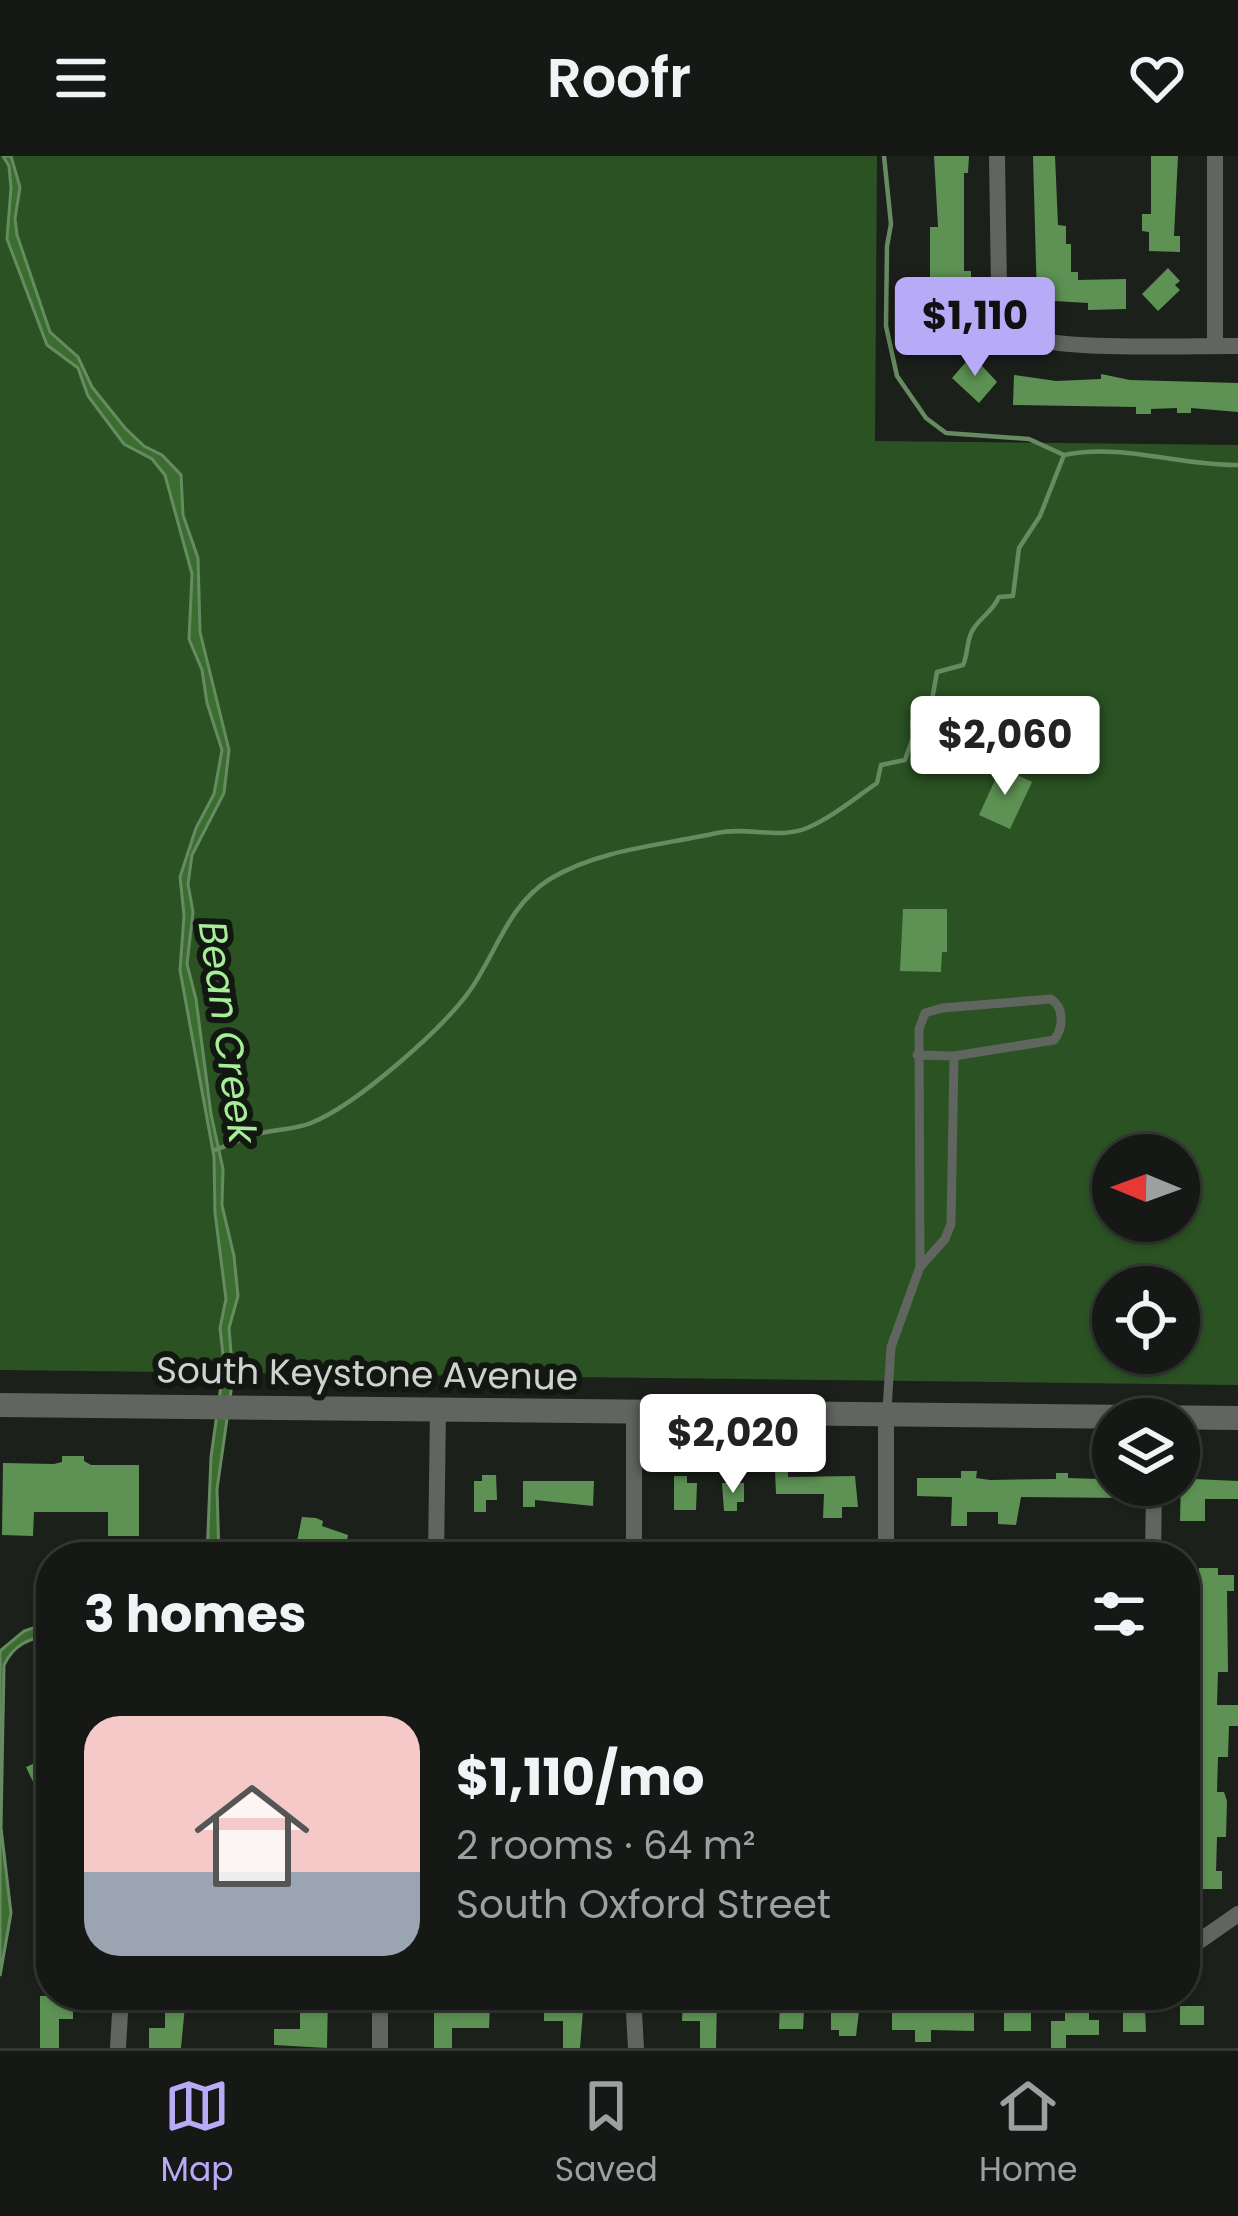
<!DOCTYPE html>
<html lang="en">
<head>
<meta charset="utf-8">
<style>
  body { margin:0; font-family:Poppins,sans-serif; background:#222522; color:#f1f3f6; height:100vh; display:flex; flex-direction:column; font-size:45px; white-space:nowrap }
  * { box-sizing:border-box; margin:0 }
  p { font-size:39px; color:#9da0a0 }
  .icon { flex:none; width:66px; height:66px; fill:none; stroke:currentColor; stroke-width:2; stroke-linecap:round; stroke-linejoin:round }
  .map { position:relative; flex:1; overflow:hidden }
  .details { position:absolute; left:36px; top:1386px; width:1164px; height:468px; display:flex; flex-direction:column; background:#151814; border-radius:48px; box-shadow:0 3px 9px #0004,0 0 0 3px #343734 }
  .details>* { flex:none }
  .needle { width:78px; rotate:271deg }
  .fabs { position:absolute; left:1092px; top:978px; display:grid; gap:24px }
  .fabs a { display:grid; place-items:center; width:108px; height:108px; border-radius:50%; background:#151814; box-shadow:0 3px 9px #0004,0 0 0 3px #343734; font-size:60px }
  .price { position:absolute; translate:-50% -102px; padding:0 27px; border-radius:12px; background:#fff; color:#222; font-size:39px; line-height:78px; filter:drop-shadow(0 3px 6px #0008) }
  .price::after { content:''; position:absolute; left:50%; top:72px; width:36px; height:27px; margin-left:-18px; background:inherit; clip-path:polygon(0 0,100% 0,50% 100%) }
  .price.on { background:#b7abf8; color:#111 }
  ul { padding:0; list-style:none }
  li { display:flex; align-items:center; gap:36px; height:300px; padding:0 48px }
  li+li { border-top:3px solid #343734 }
  li span { display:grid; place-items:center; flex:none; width:336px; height:240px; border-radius:36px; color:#555 }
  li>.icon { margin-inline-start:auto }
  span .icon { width:144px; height:144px; fill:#fffc; stroke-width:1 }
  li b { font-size:51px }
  h2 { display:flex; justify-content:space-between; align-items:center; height:144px; padding:0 48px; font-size:51px }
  header { display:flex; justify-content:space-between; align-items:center; height:156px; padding:0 48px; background:#151814; font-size:54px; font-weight:600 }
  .dock { display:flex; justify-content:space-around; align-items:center; height:168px; border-top:3px solid #343734; background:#151814; font-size:33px; color:#9da0a0 }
  .dock a { display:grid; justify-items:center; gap:6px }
  .dock .on { color:#b7abf8 }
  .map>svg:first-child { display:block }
  .green { fill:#2a5223; fill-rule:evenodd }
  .water { fill:#3b6d31; stroke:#678b60; stroke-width:3 }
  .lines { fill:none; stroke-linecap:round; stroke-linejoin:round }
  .stream { stroke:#678b60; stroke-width:4.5 }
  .building { fill:#5e9254 }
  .lane { stroke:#60655f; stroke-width:9 }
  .street { stroke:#60655f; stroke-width:16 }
  .secondary { stroke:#60655f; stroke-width:24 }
  .labels { text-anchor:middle; stroke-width:12; stroke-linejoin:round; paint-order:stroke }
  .street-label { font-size:36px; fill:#cfd2cf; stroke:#131712 }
  .water-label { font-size:39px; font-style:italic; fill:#a6ee98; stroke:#131712 }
</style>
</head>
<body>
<header><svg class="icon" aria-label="menu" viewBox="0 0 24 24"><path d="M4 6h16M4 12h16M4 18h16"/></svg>Roofr<svg class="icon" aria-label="heart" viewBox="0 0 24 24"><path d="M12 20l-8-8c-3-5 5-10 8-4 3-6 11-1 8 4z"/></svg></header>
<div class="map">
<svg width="1238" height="1892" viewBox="0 0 1238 1892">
  <rect width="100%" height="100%" fill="#1c201b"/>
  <path class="green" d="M0,0H877L875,285L1238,289V1229L0,1214ZM1113,999H1179V1065H1113ZM1113,1131H1179V1197H1113Z"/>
  <path class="water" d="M3,0H11L20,31L15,63L17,79L50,176L78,201L92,231L125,272L144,290L162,299L181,319L183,359L198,402L200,476L229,594L224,637L192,699L188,728L193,756L187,808L196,843L211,958L223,1013L222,1049L234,1100L238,1140L229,1172L233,1221L217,1333L219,1401H207L211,1301L224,1208L220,1172L226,1143L215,1057L214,1001L180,814L184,759L180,721L196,672L214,638L222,594L207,547L202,514L189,483L192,418L165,319L152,303L124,288L88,240L78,212L47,189L7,83L11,32L9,10Z
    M51,1466V1478C29,1483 14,1488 4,1509L1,1672L11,1757L0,1820V1495L24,1475Z"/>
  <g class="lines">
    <path class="stream" d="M884,0L891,68L887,90L886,170L897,220L926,262L946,277L1029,283L1064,299
      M215,994C229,989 243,982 258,978C276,973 293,974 311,967C356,949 443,873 471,833C497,795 509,748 550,723C600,693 663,689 717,677C747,670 778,684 807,672C831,662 855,642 877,627L881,609L905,604L913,581L912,566L921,556L930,555L937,516L963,509C969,496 966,482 974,472C982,460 993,455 999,441L1013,440L1019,392L1040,360L1064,299C1122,287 1180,310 1238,309"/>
  </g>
  <path class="building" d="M934,0H969L968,17H964V115H971V145H958L971,187L940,194L931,145H924V124H930V71H938Z
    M1033,0H1055L1058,69L1066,70V88H1071V116H1078V124L1126,123V153L1088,154V147L1037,144Z
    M1151,0H1178L1174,80H1180V96L1149,95V76L1142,75V58H1151Z
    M1168,112L1180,125L1175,129L1180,134L1158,155L1142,138Z
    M972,199L997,226L979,247L952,222Z
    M1101,218L1130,224L1238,227V256L1191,252V257H1177V252L1151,253V258H1136V251L1013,249L1014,219L1056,225L1101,223Z
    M1001,611L1032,626L1010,673L979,659Z
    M903,753H947V796H942L941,816L900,815Z
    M62,1300H84V1305L91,1309H139V1380H108V1356H34L33,1380L2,1379L3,1307L54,1308L62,1306Z
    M775,1315H788V1321L855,1320L858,1351H842V1362H823L824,1338H776Z
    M961,1315H977L976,1322L990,1324L1056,1323V1317H1068V1322L1099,1323V1318H1113V1329H1131L1130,1342L1021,1341L1016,1369L998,1368V1356H967V1370H951L952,1341L917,1340V1322H961Z
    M482,1319H496L497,1344H486V1356H474V1325H482Z
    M674,1320H687V1327H697L696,1354H674Z
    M1193,1323L1238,1325V1343H1205V1365H1180L1181,1324Z
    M523,1325H594L593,1350L535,1344V1351H523Z
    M722,1327H744V1346H737V1355H724Z
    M302,1361L316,1362L323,1365L322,1370L348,1379L346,1391L297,1385Z
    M1199,1412H1218V1419H1234V1435H1227L1228,1516H1218L1217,1549H1238V1570H1229L1228,1601H1218L1217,1636H1224L1227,1645L1226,1681H1217L1216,1715H1222V1733H1192V1715H1198L1195,1677H1199L1200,1648L1199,1515H1195V1502H1199V1476L1192,1474V1461H1199Z
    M51,1600V1623L35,1630L26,1611Z
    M73,1839V1863H59V1892H40V1840Z
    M165,1839H186L181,1892H149V1872H165Z
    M308,1839H328L327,1892L274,1889V1873H300V1844H308Z
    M544,1839L584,1842L580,1892H563V1865H544Z
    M434,1840H452V1849L490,1850L489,1872H452V1892H434Z
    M683,1842L717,1843L716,1892H700V1865H682Z
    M780,1848H795V1855H804L803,1873H779Z
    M1180,1850H1204V1869H1180Z
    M1123,1852L1145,1853L1146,1876H1123Z
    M936,1853L974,1856V1875L931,1874V1886H915V1874H892V1856L936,1857Z
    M831,1855H859L856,1880H839V1874H831Z
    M1004,1856L1031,1857V1875H1004Z
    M1065,1856L1089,1857V1864H1099V1879H1066V1892H1051V1865H1065Z"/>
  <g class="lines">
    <path class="lane" d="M917,899L954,900
      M887,1253L891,1191L920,1111L919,873L925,857L942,852L1051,843C1065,852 1063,873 1054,884L954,900L951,1068L945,1083L920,1111"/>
    <path class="street" d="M997,0L999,133C1002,152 1007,169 1025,179C1053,196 1198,189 1238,190
      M1215,0V190
      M436,1401L438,1254
      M634,1401V1256
      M886,1401V1259
      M1153,1401L1154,1329
      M1185,1795L1238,1758
      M633,1839L636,1892
      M118,1892L121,1839
      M380,1892V1839"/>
    <path class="secondary" d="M0,1249L1238,1262"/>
  </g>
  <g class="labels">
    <g class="street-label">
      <text transform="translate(367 1217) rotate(1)" y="13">South Keystone Avenue</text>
    </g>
    <g class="water-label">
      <text transform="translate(228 876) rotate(82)" y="14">Bean Creek</text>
    </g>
  </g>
</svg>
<div class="fabs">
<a><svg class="needle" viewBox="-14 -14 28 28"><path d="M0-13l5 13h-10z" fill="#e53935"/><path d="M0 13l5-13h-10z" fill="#9da0a0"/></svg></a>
<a><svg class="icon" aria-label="locate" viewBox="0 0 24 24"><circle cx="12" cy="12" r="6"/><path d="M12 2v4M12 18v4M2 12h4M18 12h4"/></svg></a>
<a><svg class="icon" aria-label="layers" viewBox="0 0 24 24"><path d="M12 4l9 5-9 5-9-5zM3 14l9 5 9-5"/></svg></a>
</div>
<b class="price on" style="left:975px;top:223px">$1,110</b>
<b class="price" style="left:1005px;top:642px">$2,060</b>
<b class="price" style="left:733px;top:1340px">$2,020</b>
<section class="details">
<h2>3 homes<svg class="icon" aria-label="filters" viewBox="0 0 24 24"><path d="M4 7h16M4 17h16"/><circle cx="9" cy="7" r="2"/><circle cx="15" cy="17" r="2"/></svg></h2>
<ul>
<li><span style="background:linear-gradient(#f6c9c9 65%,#9aa5b1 0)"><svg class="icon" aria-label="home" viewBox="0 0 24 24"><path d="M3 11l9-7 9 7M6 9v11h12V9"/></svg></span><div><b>$1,110/mo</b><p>2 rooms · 64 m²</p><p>South Oxford Street</p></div></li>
</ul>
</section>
</div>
<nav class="dock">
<a class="on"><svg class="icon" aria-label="map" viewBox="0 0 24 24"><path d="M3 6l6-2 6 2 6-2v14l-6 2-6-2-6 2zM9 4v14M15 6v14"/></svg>Map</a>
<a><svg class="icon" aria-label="saved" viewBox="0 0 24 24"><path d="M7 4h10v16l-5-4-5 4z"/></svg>Saved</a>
<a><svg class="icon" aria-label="home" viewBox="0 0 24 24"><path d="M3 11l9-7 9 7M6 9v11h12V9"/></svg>Home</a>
</nav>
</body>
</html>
